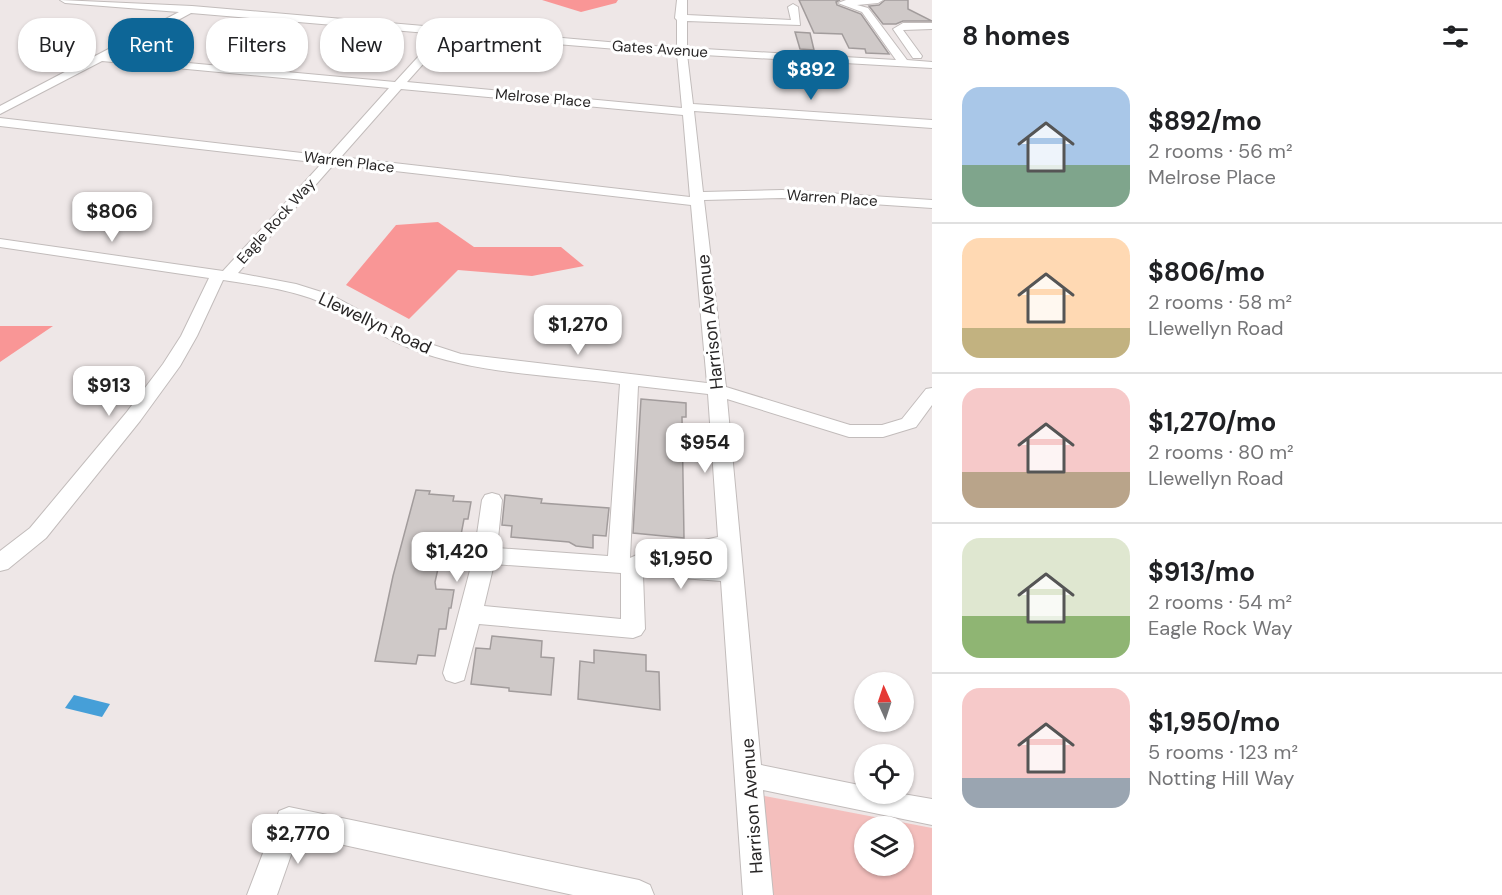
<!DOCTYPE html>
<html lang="en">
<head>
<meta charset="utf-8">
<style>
  body { margin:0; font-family:"DM Sans",sans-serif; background:#f6f6f6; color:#202124; height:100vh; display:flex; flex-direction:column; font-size:22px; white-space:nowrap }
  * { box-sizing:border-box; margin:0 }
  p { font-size:20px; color:#757577 }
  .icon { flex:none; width:33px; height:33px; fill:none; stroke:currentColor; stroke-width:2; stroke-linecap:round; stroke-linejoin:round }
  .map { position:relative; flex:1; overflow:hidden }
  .sheet { display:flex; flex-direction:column; background:#fff; width:570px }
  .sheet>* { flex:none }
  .top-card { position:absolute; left:18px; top:18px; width:570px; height:54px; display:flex; gap:12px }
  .needle { width:39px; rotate:357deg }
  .tools { position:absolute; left:854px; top:672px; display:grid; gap:12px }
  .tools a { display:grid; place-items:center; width:60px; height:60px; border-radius:50%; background:#fff; box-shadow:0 2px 4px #0004; font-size:30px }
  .price { position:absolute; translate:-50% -51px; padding:0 14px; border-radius:12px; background:#fff; color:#222; font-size:20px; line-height:39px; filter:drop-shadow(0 2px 3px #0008) }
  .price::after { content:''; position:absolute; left:50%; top:36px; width:18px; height:14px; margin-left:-9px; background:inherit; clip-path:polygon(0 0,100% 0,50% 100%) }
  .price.active { background:#0d6697; color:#fff }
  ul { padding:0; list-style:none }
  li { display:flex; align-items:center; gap:18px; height:150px; padding:0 30px }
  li+li { border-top:2px solid #e0e0e0 }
  li span { display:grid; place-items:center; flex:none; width:168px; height:120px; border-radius:18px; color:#555 }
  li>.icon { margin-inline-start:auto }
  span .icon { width:72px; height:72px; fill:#fffc; stroke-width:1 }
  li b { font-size:26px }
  h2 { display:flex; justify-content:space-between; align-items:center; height:72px; padding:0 30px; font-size:26px }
  .chip { padding:0 21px; border-radius:24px; background:#fff; box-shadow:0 2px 4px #0004; font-size:21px; line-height:54px }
  .chip.active { background:#0d6697; color:#fff }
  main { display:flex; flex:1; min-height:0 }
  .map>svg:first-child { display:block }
  .green { fill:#f4bfbd; fill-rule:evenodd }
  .forest { fill:#f99696 }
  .water { fill:#469fd8 }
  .building { fill:#cfc9c8; stroke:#a29c9c; stroke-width:1.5 }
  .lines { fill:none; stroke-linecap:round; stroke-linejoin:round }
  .minor-casing { stroke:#c2bcbb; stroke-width:2 }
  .minor { fill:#fff; fill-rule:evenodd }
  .labels { text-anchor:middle; stroke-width:6; stroke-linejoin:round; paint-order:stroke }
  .far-street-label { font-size:15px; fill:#282626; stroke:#fff }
  .street-label { font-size:18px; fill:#282626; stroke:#fff }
</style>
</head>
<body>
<main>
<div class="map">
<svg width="932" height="895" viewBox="0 0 932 895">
  <rect width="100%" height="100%" fill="#eee7e7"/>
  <path class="green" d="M760,795L932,828V895H766ZM864,826H903V866H864Z"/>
  <path class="forest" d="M542,0H618L616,3L581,12Z
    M438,222L474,247H561L584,266L532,276L458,270L409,319L346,285L396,225Z
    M0,326H53L0,362Z"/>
  <path class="water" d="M74,695L110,704L102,717L65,708Z"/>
  <path class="building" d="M799,0H840L836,2L837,5L861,14L889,54L866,53L865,49L849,48L842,34L814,33Z
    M885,0H908V9L932,21H903L896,24H883L869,6L879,5Z
    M795,32L810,33L814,50L800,49Z
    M641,399L686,403V417H682L684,538L633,533Z
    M416,490L430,491L429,494L454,496L453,501L471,502L468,519H464L457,556L441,555L435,582L436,589L454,590L451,608H449L446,629H439L435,656L418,655L416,664L375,661L393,576Z
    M505,495L542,499L541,503L609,508L606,536L593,535V548L576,546L569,542L511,537L512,526L502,525Z
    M492,636L542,641L541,657L554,658L551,695L509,691V688L471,684L476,648L490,649Z
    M594,650L646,655V671L659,672L660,710L578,699L580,661L594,663Z"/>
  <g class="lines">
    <defs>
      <path id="minor" d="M60,0L192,6L677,48V20L675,18L677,0H687V15L791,20L788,7L793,4L798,7L800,25L687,21V48L896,60L862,12L838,3L846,0H883L878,3L857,5L868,8L907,60L932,62V68L687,54L693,104L932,120V128L694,111L703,192L782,190L932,200V208L782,198L704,200L726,387L850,425H882L902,419L926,389L932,388V405L916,427L883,437H849L727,399L761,765L864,786V794H903L932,799V825L763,790L773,895H743L721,581L643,575L645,629L641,635L633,638L479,624L464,680L455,683L446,680L443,673L474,555L482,500L485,495L492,493L499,495L502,500L497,548L608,556L620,384C552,375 475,374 412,349C379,337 350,314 318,301C288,289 255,285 223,280L197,336L180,366L140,421L46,538L8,569L0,571V551L30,528L126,413L163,364L181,336L209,278L0,247V239L223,271L322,163L0,126V118L328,156L389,88L102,61L0,114V106L179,12L65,3ZM191,13L439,34L395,82L112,56ZM449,35L677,54L682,108L407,82ZM401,89L683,115L690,197L341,157ZM334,164L691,205L707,383L461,354L424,342L392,328L331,295L296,284L238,273ZM638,386L708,394L718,537L639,554L630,558ZM719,552L720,565L676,562ZM494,564L621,573V619L484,606Z
        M903,23H932V29L903,30L922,56L921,58H913L893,29Z
        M289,807L639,880L650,885L654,895H573L298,835L277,895H247L279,811Z"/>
    </defs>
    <use href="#minor" class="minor-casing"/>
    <use href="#minor" class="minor"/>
  </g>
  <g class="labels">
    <g class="far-street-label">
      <text transform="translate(660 49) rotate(4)" y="5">Gates Avenue</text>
      <text transform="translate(543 98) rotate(5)" y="5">Melrose Place</text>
      <text transform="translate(349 162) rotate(7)" y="5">Warren Place</text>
      <text transform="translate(832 198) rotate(4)" y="5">Warren Place</text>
      <text transform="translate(276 221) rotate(-48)" y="5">Eagle Rock Way</text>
    </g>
    <g class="street-label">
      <text transform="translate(710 322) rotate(-96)" y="6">Harrison Avenue</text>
      <text transform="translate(375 323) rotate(25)" y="6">Llewellyn Road</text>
      <text transform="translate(752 806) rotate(-94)" y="6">Harrison Avenue</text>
    </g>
  </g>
</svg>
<div class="tools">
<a><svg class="needle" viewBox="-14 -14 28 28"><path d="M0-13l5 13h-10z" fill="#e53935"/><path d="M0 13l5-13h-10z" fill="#757577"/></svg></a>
<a><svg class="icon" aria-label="locate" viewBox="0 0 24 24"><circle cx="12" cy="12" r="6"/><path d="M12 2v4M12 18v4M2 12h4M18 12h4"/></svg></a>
<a><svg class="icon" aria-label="layers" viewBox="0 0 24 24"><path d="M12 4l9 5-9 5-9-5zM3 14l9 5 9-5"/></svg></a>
</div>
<b class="price active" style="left:811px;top:101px">$892</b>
<b class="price" style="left:112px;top:243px">$806</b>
<b class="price" style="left:578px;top:356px">$1,270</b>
<b class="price" style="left:109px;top:417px">$913</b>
<b class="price" style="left:705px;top:474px">$954</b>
<b class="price" style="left:457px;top:583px">$1,420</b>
<b class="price" style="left:681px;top:590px">$1,950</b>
<b class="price" style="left:298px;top:865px">$2,770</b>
<div class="top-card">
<a class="chip">Buy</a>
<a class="chip active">Rent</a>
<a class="chip">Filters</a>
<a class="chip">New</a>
<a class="chip">Apartment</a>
</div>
</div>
<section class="sheet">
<h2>8 homes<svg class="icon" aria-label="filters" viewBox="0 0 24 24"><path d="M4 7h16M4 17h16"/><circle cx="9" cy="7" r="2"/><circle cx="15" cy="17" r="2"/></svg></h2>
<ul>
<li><span style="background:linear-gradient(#a9c7e8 65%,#7fa58c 0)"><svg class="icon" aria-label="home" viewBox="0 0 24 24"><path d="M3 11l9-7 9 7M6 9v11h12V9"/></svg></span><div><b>$892/mo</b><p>2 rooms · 56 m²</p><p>Melrose Place</p></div></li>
<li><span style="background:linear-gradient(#ffd9b3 75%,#c2b280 0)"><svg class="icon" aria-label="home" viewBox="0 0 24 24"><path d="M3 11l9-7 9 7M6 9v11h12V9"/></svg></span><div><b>$806/mo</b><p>2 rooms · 58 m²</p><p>Llewellyn Road</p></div></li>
<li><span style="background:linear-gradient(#f6c9c9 70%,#b9a48a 0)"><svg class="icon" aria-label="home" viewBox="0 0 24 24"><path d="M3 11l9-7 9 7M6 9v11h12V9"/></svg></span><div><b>$1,270/mo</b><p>2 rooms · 80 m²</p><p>Llewellyn Road</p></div></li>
<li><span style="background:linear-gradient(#dfe7d0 65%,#8fb573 0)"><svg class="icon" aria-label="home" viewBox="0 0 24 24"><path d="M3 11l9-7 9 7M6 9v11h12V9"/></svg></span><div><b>$913/mo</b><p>2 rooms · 54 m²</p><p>Eagle Rock Way</p></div></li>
<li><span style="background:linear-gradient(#f6c9c9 75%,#9aa5b1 0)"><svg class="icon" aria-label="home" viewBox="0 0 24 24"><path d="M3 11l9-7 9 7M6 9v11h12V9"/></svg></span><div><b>$1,950/mo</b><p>5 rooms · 123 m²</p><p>Notting Hill Way</p></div></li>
</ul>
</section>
</main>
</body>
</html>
